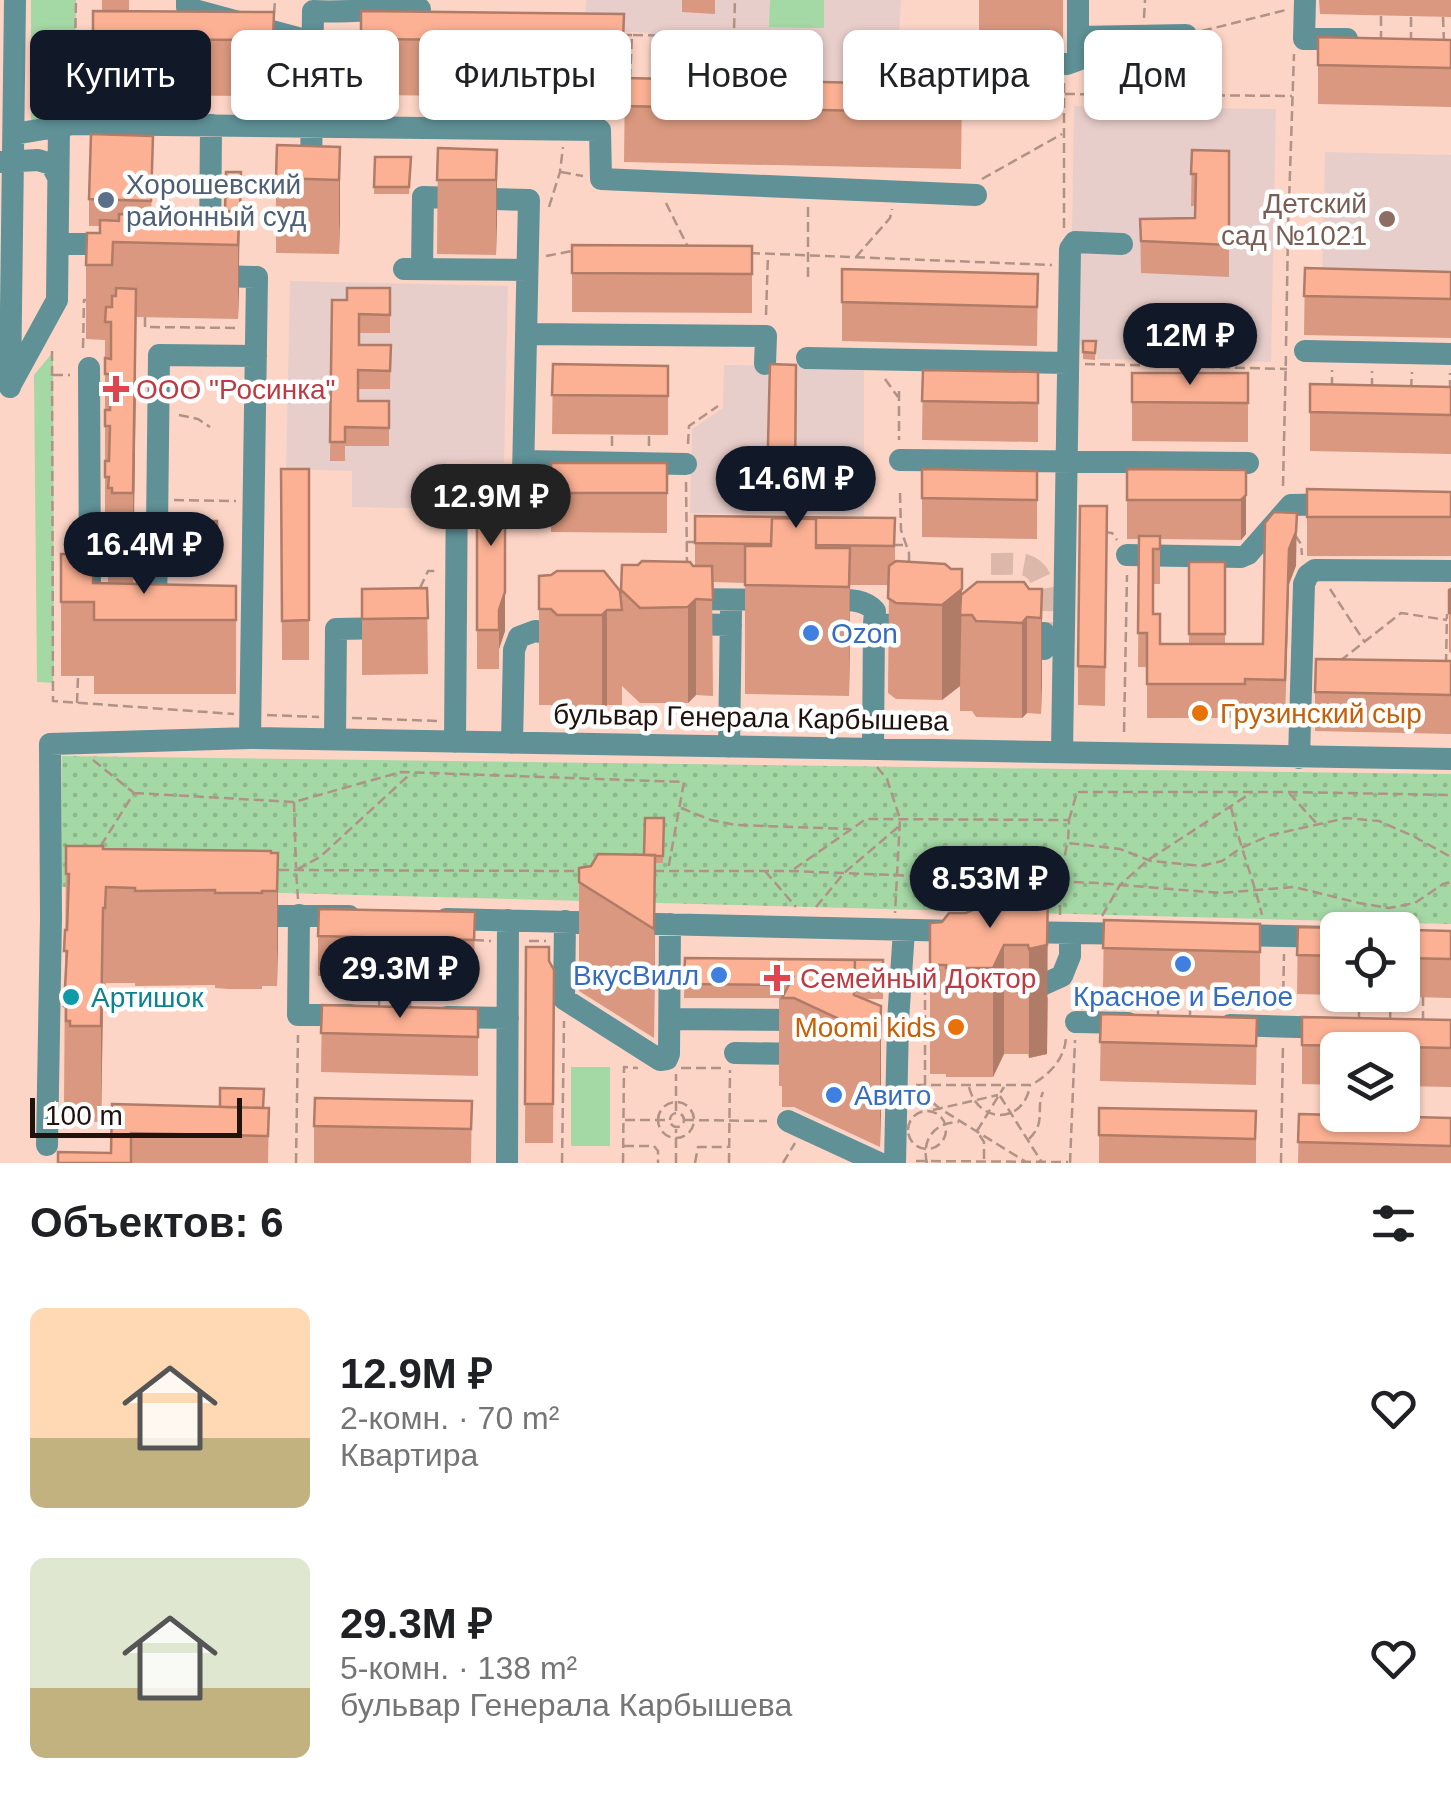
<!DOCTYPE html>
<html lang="ru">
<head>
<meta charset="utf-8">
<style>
  body { margin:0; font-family:Arial,sans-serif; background:#f6f6f6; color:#202124; height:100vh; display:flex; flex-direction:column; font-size:38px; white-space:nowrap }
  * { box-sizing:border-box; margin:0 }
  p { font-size:32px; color:#757577 }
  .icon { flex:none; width:55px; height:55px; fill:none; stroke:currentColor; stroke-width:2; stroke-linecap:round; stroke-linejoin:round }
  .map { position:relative; height:1163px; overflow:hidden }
  .panel { display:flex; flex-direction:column; background:#fff; flex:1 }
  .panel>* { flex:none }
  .hud { position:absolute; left:30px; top:30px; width:1392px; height:90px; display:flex; gap:20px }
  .controls { position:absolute; left:1320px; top:912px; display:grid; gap:20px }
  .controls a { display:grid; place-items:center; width:100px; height:100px; border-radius:15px; background:#fff; box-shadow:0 2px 8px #0004; font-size:50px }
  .scale { position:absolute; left:30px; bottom:25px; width:212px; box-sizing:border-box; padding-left:10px; border:5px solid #20130d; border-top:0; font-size:28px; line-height:35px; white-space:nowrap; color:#20130d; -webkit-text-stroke:8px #fff; paint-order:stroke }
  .price { position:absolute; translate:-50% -85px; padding:0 22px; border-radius:35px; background:#111827; color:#fff; font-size:32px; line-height:65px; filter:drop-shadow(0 2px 5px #0008) }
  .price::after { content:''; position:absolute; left:50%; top:60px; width:30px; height:22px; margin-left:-15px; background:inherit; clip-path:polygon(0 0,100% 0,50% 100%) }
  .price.current { background:#222; color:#fff }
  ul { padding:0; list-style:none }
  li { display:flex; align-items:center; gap:30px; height:250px; padding:0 30px }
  li span { display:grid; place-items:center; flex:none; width:280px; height:200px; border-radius:15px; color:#555 }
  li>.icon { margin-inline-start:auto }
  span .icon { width:120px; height:120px; fill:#fffc; stroke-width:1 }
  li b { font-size:42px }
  h2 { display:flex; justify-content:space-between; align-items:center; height:120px; padding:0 30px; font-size:42px }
  .pill { padding:0 35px; border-radius:15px; background:#fff; box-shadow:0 2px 8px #0004; font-size:35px; line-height:90px }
  .pill.current { background:#111827; color:#fff }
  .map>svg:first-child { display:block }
  .education { fill:#e8ceca }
  .grass { fill:#a4d8a5 }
  .park { fill:url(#park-dots) }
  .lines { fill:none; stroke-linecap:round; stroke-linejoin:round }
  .minor-tunnel { stroke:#dcb8aa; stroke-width:22; stroke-dasharray:22 11; stroke-linecap:butt }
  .path { stroke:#b09286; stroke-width:2.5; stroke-dasharray:10 5; stroke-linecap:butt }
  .minor { stroke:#5f9197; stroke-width:22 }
  .wall { fill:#d9987f; fill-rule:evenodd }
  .shaded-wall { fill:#b07c68 }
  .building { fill:#fcb194; stroke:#b07c68; stroke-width:2.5 }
  .service-dot { fill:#5c6f8a; stroke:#fff; stroke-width:4 }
  .education-dot { fill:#8d6e63; stroke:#fff; stroke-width:4 }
  .health-dot { fill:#e0444e; stroke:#fff; stroke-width:4 }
  .shop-dot { fill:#3f7fe0; stroke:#fff; stroke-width:4 }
  .food-dot { fill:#e8710a; stroke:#fff; stroke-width:4 }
  .culture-dot { fill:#0f9aa8; stroke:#fff; stroke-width:4 }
  .labels { text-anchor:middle; stroke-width:9; stroke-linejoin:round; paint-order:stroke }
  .service-label { font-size:28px; fill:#4e5e75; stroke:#fff; text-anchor:start }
  .education-label { font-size:28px; fill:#785e54; stroke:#fff; text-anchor:end }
  .health-label { font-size:28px; fill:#be3a42; stroke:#fff; text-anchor:start }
  .shop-label { font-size:28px; fill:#366cbe; stroke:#fff; text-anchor:start }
  .food-label { font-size:28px; fill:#c56008; stroke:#fff; text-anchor:start }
  .street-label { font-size:28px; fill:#20130d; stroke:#fff }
  .culture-label { font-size:28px; fill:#0d838f; stroke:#fff; text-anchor:start }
</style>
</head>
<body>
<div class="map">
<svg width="1451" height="1163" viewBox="0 0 1451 1163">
  <defs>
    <pattern id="park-dots" width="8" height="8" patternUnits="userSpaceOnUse" patternTransform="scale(2.5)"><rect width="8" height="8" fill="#a4d8a5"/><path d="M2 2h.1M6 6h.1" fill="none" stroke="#8db88d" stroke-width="1.8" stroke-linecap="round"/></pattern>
  </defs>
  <rect width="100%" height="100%" fill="#fdd5c6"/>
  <path class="education" d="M586,0H901L895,101L648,92L649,33L584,29Z
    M1074,106L1276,109L1271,362L1097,359V345H1078L1080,231H1072Z
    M1325,152L1451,155V286L1322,283Z
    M290,281L508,286L504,463L447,462L446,509L352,507V471L286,469Z
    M724,365L864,366V516L690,513L692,429L723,408Z"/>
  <path class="grass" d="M31,0H76L74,124L31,131Z
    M770,0H824V28L769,27Z
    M666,50L738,52L736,88L665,86Z
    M53,352L54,662L53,683L37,682L34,375Z
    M571,1067H610V1146H571Z"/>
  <path class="park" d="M62,756L1451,774V924L61,887Z"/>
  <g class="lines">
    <path class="minor-tunnel" d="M991,564C1002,564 1015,563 1025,565C1051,572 1044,613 1044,633"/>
    <path class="path" d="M274,13L275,0
      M1443,17L1444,42
      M1144,18L1145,0
      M1202,31L1286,10
      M622,35H632
      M76,41L93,40
      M1381,41V15
      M1411,42V16
      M630,79L632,35L723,37L734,30L735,0
      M1065,94L1292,96
      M472,96V109
      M599,97L600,109
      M74,103L76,0
      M556,110L557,97
      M607,112L626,100
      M561,172L583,176
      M982,179L1062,134
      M666,203L687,245
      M549,207L560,172L563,147
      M808,207V278
      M1064,228V81
      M1229,230L1286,232
      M750,253L1052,265
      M546,256L572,251
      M856,257L890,218L892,209
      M766,315L768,254
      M145,317V327L240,328
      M1286,346L1288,232L1294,54
      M83,348L84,300H87
      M52,351L53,701L234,714
      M1085,364L1287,369
      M53,375H70
      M885,379L898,397
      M1332,387V370
      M1372,388V371
      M1411,389L1412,372
      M1450,390V373
      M899,391V440
      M179,415L198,419L210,427
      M688,444L689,426L718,406
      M612,446V435
      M649,446V435
      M686,482L687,564
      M1283,486L1286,354
      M900,493L901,530L909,553V565
      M174,500L236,501
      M1104,532L1112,533L1117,540
      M1295,535L1301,544L1302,555
      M686,542H695
      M893,545H907
      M420,588L428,571H437
      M1330,589L1364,641
      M1340,661L1401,613L1447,620
      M1446,664L1447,614
      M77,703L78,677
      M267,715L319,717
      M352,718L439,721
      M1124,732L1127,575
      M93,760L134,793L100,847
      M877,767L887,779L900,819L895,913
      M134,793L294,802L401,772L684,782L668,870
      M1289,793L1317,824
      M294,802L296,868
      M1231,807C1239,844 1253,878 1262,915
      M681,808L711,820L736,825L850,829
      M1069,820L1077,792H1288L1451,795
      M794,869L866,819L1069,820L1068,843L1120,849L1151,861L1201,866L1222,861L1241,848L1271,835L1346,818L1379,821L1413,836L1451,857
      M279,870L581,871
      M654,871H790L1097,883L1220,893L1294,887L1359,903L1389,908L1415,903L1443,884L1451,882
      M765,871L796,907
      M298,899L296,870L320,857L409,775
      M816,907L844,873L897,828L898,825
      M1060,915V881L1067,844
      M1102,916L1120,885L1148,860L1251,793
      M474,940L491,941
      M529,941H546
      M925,985V1085L932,1102L939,1108L1026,1162
      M1158,990V1017
      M1228,992V1009
      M348,995L349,976
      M441,997L442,979
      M1077,1002L1078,985
      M379,1006L380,977
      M410,1006L411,979
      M1283,1006L1284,954
      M1135,1007V990
      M1329,1009V995
      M1190,1018V991
      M1359,1019V996
      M1390,1020L1391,997
      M1423,1021V997
      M681,1068H723
      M916,1085H1031C1049,1075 1065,1059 1066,1037
      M969,1087C978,1124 1023,1125 1030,1086
      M1000,1096L1041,1161
      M658 1120a18 18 0 1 1 36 0a18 18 0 1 1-36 0Z
      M933,1110L998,1095
      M908 1130a19 19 0 1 1 38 0a19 19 0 1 1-38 0Z
      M676,1111V1074
      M670 1120a7 7 0 1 1 14 0a7 7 0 1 1-14 0Z
      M625,1120H667
      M684,1120L767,1121
      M1029,1139C1047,1121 1035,1111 1043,1092
      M624,1146H654L658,1151V1163
      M984,1159V1142L977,1131L1004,1087
      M916,1161L1068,1162
      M296,1163L298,1035
      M562,1163L564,1021
      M623,1163L624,1067L638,1068
      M676,1163V1129
      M695,1163L698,1147H728
      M729,1163L730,1070
      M783,1163L795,1143
      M927,1163C921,1139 935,1122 959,1122
      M1070,1163L1075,1040
      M1281,1163L1283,1044"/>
    <path class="minor" d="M187,0V8L313,42
      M1305,0L1304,39H1347
      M1078,37L1186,35
      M975,61L1067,64L1078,60V0
      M14,134L74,124L600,130L601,179L976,195
      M0,162L38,160L51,164L58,177
      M311,175L313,11C349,13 384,8 420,9
      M58,244H116
      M210,248L211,125
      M404,269L527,270
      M422,269L423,197L529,200L523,475H457L455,742
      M211,276L257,277L250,738
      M526,334L766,336L765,364
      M1305,351L1451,354
      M807,358L1068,363
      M89,368L90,584
      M11,384L57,300L59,126
      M10,387L15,0
      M900,460L1248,463
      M524,461L686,464
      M1127,555L1241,557L1248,554L1291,505L1338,504
      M683,599L776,600
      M823,600C841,601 862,596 875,611L874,624L918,625
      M156,614L159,355L256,356
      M685,624L731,625
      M1044,649V633
      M335,739L336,629L392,628
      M512,743L514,650L519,637L535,631L569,636
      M729,747L731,610
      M873,749L874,624
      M1062,752L1070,249L1075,242L1122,244
      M1299,758L1304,584L1308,575L1315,570L1451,571
      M299,915L298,1015H350
      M246,916H349
      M446,919L959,931
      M565,921L564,999L660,1060L667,1059L669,1054L670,924
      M1021,932L1134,934
      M1231,935L1338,937
      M1019,986L1042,985L1062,976L1070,956V933
      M447,1017L508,1018
      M670,1019L806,1020
      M1076,1022L1128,1023
      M1230,1025L1333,1028
      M735,1053L807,1054
      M788,1121L879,1163
      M47,1145L51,918L50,744L250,738L1451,759
      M507,1163L508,920
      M895,1163L898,1021L904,930"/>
  </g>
  <path class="wall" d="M102,0H129V11H102Z
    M682,0H715V14L682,12Z
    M979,0H1063V42L979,39Z
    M1319,0H1451V17L1320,14Z
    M93,11L274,12L273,96L93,95Z
    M361,11L624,14L623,97L361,95Z
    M1318,37L1451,40V107L1318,104Z
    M625,78L962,85L961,169L624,162Z
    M340,147L339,254L276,253V178Z
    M438,148L497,150L496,255L437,254Z
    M1192,150L1229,151V277L1141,273L1140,219L1195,218V206H1191Z
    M375,157H411L409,194H374Z
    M153,162L151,215L225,217L226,172H241L238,319L136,317L133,584L236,586V694H94V676H61V554L94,583H108V572H105V340L86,339V265L100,233V226H89V199Z
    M572,245L752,246V313L572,312Z
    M1305,268L1451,272V338L1304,335Z
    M842,269L1038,274L1037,346L842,341Z
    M390,288V333H359V345H391L390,389H358V401H389V446H345V461H330L332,300H347Z
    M1083,341H1096L1095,360L1083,359Z
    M553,364L668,366V435L552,434Z
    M770,364L796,365L795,495H767Z
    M923,370L1038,372V442L922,440Z
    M1132,373H1248V442L1132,441Z
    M1310,384L1451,387V454L1310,451Z
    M551,463H667V533L551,532Z
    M281,469H309V660H282Z
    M922,469L1037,471V539L922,537Z
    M1127,469L1246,470V534L1241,540L1160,539V584H1153V614L1160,644H1189V562H1225V644H1263L1296,566L1289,584L1285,714L1245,713V718H1147V667H1138L1139,539H1127Z
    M477,473H505V631L499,649V669H477Z
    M1307,489L1451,492V556H1307Z
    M1107,506L1105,706L1078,705V666Z
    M695,516L895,518V562L962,595L1029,589H1042L1041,714L1027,713L1022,718L976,717L972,711H960V686L942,700L896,699L888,693L889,585H850L849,696L745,694V583L712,582L713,696L696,695L688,703H640L622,686V705H607L602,711L557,710L551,705H539V576L620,591L622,565L695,566Z
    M177,521H217V556H177Z
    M427,588L428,674L362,675V589Z
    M1451,589V653L1449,652V590Z
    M1451,661V734L1315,731V692Z
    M664,818L663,863H655L654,1038L579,991V868L644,855Z
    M66,846L103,849L278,853L277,986H262V989H229L215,988V985L135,986V983H106L105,1004H103L101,1122L70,1121V1116H66V1102H64Z
    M1016,891L1048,999L1047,1054L1029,1058L1028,1054H1004L993,1077H946V1074H930V923L942,922L966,913Z
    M475,912L474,979L318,976V936Z
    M1104,920L1260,924V991L1103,987Z
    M1298,927L1451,931V998L1297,994ZM1338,930H1402V995H1338Z
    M526,947L554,970L553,1143H525Z
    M685,958L883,960V999H864L881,1006L880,1147L794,1107H782V1086H779V998H684Z
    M322,1005L478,1009V1076L321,1072Z
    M1101,1014L1257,1018L1256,1085L1100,1081Z
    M1302,1017L1451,1020V1087L1402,1086V1050H1338V1085L1302,1084Z
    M472,1101L471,1163H314V1126Z
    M112,1104L269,1108L268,1163H58L111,1153Z
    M1099,1108L1256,1111V1163H1099Z
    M1299,1114L1451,1118V1163H1298Z"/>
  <path class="shaded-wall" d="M340,147V221L339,254V180Z
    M497,150V224L496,255V180Z
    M239,217V292L238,319V245Z
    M136,289V384L133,589V493Z
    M1246,495V534L1241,540V500Z
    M1297,513L1296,566L1289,584L1285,714L1289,549Z
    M850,548V657L849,696Z
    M962,589L960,686L942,700V605Z
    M1042,589V685L1041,714V618Z
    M505,592V631L499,649V669V610Z
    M696,599V695L688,703V607Z
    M607,610V705L602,711V615Z
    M1027,617V713L1022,718V623Z
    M278,853V948L277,986V891Z
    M655,855V964L654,1038Z
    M1048,890L1047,1054L1029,1058V949Z
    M103,908V1004L101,1122V1026Z
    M1004,945V1054L993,1077V968Z
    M881,1006V1115L880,1147V1038Z"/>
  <path class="building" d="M93,11L274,12L273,40L93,39Z
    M361,11L624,14L623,41L361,39Z
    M1318,37L1451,40V68L1318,65Z
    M625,78L962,85L961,113L624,106Z
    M91,134L153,136L151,201L89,199Z
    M277,145L340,147L339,180L276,178Z
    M438,148L497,150L496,180H437Z
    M1192,150L1229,151V245L1141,241L1140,219L1195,218L1196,174H1191Z
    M375,157H411L409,187H374Z
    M226,172H241L240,211H225Z
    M119,214L239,217L238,245L113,242L112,265H86L87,233H100V220L119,221Z
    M572,245L752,246V274L572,273Z
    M1305,268L1451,272V299L1304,296Z
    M842,269L1038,274L1037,307L842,302Z
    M116,288L136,289L133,493H112V488H108L109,477H105V461H109L110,426H105V410H110L111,374H105V358L111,359V322H105L106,307H112V296H116Z
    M347,288H390V315L359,314V345H391L390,371L358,370V401H389V428L345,427V442H330L332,300H347Z
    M1083,341H1096L1095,353L1083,352Z
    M553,364L668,366V396L552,395Z
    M770,364L796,365L795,482H767Z
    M923,370L1038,372V403L922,401Z
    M1132,373H1248V403L1132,402Z
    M1310,384L1451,387V415L1310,412Z
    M551,463H667V493H551Z
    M281,469H309V620L282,621Z
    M922,469L1037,471V500L922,498Z
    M1127,469L1246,470V495L1241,500H1127Z
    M477,473H505V592L499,610V630H477Z
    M1307,489L1451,492V517H1307Z
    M1080,506H1107L1105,667L1078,666Z
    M1274,512L1297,513L1296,532L1289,549L1285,680L1245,679V684H1147V633H1138L1139,536H1160V549H1153V614H1160V644H1263L1265,523Z
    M695,516L895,518L894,546L816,545V519L772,518L771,544L695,543Z
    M772,518L816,519V548H850L849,587L745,585V546H771Z
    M177,521H217V549H177Z
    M61,554H80L94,559L93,583L236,586V620H94V602H61Z
    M642,561L690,562L693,566H712L713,600L696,599L688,607L640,608L621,590L622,565H638Z
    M896,561L945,564L951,569H962V589L942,605L896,603L888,598L889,566Z
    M1189,562H1225V634H1189Z
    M557,571H604L620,591L622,610H607L602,615H557L551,609H539V576L551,575Z
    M977,582H1024L1029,589H1042L1041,618L1027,617L1022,623L976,621L972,615H960L961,595Z
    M427,588L428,618L362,619V589Z
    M1451,589V613H1449V590Z
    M1316,659L1451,661V695L1315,692Z
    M645,818H664L663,856L644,855Z
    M66,846H103V849L271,851V853H278L277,891H262V893H215V890L135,891V888L106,887L105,908H103L101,1026H70V1021H66V1006H64L67,951H64L65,930H67L69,874H66Z
    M598,854L655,855L654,929L579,882V868L591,866Z
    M1048,890L1047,945L1029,949L1028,945H1004L993,968H946V965H930V923L942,922L949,913H966L1016,891H1022V893Z
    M319,909L475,912L474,940L318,936Z
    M1104,920L1260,924V952L1103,948Z
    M1298,927L1451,931V959L1402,958V930H1338V956L1297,955Z
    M526,947H549V961L554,970L553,1104H525Z
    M685,958L883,960V986L854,985L855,960L779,959V985L684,984Z
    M779,959L855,960L854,995L881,1006L880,1038L794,998H782L793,977H779Z
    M322,1005L478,1009V1037L321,1033Z
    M1101,1014L1257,1018L1256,1046L1100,1042Z
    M1302,1017L1451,1020V1048L1302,1045Z
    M220,1088L264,1089L263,1108L220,1107Z
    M315,1098L472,1101L471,1129L314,1126Z
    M112,1104L269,1108L268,1136L131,1133V1163H58V1152L111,1153Z
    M1099,1108L1256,1111L1255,1139L1099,1135Z
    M1299,1114L1451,1118V1146L1298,1142Z"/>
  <circle class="service-dot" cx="106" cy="200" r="10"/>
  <circle class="education-dot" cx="1387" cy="219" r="10"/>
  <g class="health-dot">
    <path d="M111 374h10v10h10v10h-10v10h-10v-10h-10v-10h10z"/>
    <path d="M772 963h10v10h10v10h-10v10h-10v-10h-10v-10h10z"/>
  </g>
  <g class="shop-dot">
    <circle cx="811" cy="633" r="10"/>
    <circle cx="1183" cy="964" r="10"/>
    <circle cx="719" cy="975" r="10"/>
    <circle cx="834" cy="1095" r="10"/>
  </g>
  <g class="food-dot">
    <circle cx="1200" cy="713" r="10"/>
    <circle cx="956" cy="1027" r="10"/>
  </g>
  <circle class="culture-dot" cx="71" cy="997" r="10"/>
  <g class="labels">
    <g class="service-label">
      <text x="126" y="194">Хорошевский<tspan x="126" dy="32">районный суд</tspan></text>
    </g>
    <g class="education-label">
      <text x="1367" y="213">Детский<tspan x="1367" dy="32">сад №1021</tspan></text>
    </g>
    <g class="health-label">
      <text x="136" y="399">ООО "Росинка"</text>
      <text x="800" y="988">Семейный Доктор</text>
    </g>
    <g class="shop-label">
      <text x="831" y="643">Ozon</text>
      <text x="699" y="985" text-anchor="end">ВкусВилл</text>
      <text x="1183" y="1006" text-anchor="middle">Красное и Белое</text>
      <text x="854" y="1105">Авито</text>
    </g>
    <g class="food-label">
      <text x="1220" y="723">Грузинский сыр</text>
      <text x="936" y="1037" text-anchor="end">Moomi kids</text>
    </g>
    <g class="street-label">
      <text transform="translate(751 717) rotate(1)" y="10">бульвар Генерала Карбышева</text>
    </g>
    <g class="culture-label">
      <text x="91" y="1007">Артишок</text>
    </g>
  </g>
</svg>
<div class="controls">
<a><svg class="icon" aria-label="locate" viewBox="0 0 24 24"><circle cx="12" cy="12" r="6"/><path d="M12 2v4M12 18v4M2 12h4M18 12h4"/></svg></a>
<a><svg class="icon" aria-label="layers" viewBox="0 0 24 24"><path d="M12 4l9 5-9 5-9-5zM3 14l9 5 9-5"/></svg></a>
</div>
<div class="scale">100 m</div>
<b class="price" style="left:1190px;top:388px">12M ₽</b>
<b class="price" style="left:796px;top:531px">14.6M ₽</b>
<b class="price current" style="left:491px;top:549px">12.9M ₽</b>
<b class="price" style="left:144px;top:597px">16.4M ₽</b>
<b class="price" style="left:990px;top:931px">8.53M ₽</b>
<b class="price" style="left:400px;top:1021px">29.3M ₽</b>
<div class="hud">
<a class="pill current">Купить</a>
<a class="pill">Снять</a>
<a class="pill">Фильтры</a>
<a class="pill">Новое</a>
<a class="pill">Квартира</a>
<a class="pill">Дом</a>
</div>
</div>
<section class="panel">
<h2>Объектов: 6<svg class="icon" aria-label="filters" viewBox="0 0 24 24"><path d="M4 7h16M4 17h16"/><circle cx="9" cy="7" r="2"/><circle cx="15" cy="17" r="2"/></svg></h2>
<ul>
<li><span style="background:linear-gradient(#ffd9b3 65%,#c2b280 0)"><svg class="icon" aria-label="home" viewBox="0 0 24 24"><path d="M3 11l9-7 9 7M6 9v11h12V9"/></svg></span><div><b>12.9M ₽</b><p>2-комн. · 70 m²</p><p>Квартира</p></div><svg class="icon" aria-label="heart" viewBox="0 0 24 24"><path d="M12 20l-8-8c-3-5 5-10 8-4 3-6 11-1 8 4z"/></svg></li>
<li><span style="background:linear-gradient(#dfe7d0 65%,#c2b280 0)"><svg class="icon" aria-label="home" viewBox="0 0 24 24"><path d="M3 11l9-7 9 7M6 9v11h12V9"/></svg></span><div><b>29.3M ₽</b><p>5-комн. · 138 m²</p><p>бульвар Генерала Карбышева</p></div><svg class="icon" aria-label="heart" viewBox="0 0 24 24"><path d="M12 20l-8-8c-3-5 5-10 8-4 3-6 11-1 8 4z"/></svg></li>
</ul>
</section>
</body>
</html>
